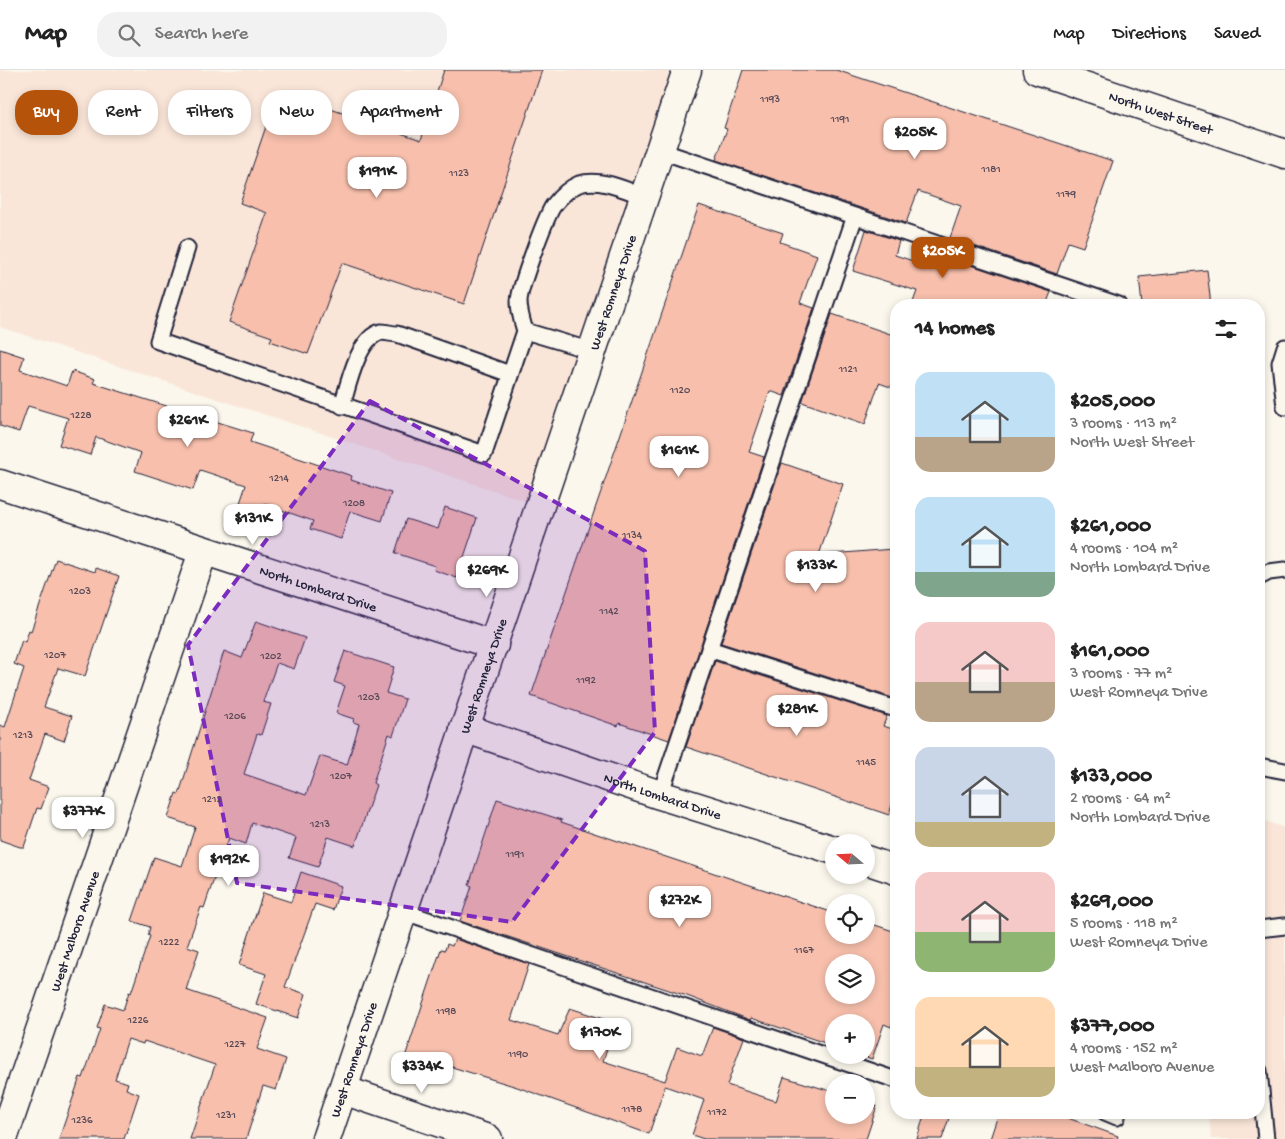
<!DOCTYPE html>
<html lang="en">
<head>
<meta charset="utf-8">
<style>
  body { margin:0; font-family:"Gochi Hand",sans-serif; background:#f2f2f2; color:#222; height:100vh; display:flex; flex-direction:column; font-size:19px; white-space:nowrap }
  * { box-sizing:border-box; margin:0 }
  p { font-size:16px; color:#767676 }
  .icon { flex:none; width:28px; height:28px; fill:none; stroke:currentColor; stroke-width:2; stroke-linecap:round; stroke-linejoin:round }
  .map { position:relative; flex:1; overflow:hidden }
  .panel { position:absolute; left:890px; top:229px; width:375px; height:820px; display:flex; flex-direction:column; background:#fff; border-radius:20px; box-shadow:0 2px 8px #0003 }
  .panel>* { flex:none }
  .banner { position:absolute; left:15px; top:20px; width:475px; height:45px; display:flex; gap:10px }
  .needle { width:32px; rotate:289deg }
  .fabs { position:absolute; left:825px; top:764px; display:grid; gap:10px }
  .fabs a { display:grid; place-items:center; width:50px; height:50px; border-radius:50%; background:#fff; box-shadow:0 2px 8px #0003; font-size:25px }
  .price { position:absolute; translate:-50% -42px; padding:0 11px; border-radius:10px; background:#fff; color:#222; font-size:16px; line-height:32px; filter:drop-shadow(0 1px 2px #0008) }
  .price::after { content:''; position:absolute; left:50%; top:30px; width:15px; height:11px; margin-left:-8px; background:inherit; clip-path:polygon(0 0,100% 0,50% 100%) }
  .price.on { background:#b45309; color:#fff }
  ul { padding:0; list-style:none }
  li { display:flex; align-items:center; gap:15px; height:125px; padding:0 25px }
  li span { display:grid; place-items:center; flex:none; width:140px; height:100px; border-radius:15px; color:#555 }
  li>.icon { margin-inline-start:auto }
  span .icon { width:60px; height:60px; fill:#fffc; stroke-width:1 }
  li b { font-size:21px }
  h2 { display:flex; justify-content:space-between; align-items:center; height:60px; padding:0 25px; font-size:21px }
  .chip { padding:0 18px; border-radius:20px; background:#fff; box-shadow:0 2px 8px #0003; font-size:18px; line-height:45px }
  .chip.on { background:#b45309; color:#fff }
  header { display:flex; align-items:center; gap:30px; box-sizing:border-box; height:70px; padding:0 25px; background:#fff; border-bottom:1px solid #e0e0e0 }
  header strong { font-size:24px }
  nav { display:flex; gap:28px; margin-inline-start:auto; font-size:18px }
  .search { width:350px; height:45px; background:#f2f2f2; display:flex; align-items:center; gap:12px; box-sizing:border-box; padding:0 18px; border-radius:20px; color:#767676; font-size:19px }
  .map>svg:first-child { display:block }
  .built { fill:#fae6d9 }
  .building { fill:#f7bfac; stroke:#22223b; fill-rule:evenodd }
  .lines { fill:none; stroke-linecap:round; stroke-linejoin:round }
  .lane-casing { stroke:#22223b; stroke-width:19 }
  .street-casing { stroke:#22223b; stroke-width:31 }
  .secondary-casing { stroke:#22223b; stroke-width:31 }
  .lane { stroke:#fbf7ec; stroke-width:15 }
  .street { stroke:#fbf7ec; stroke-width:28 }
  .secondary { stroke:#fbf7ec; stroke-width:28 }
  .marked { fill:#7b2cbf; fill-opacity:0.2; stroke:#7b2cbf; stroke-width:4; stroke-dasharray:10 6; stroke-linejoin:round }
  .labels { text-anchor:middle; stroke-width:4.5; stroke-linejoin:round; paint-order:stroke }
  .number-label { font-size:11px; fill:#574957 }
  .street-label { font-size:14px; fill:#22223b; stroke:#fbf7ec }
</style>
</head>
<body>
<header>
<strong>Map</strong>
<div class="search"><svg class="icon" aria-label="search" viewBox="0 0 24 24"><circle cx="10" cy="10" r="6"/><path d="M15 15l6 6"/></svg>Search here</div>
<nav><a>Map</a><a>Directions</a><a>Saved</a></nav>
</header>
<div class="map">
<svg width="1285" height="1069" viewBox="0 0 1285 1069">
  <rect width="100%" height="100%" fill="#fbf7ec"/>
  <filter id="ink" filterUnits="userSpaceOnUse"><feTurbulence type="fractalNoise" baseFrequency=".02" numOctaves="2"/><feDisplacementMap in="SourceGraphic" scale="10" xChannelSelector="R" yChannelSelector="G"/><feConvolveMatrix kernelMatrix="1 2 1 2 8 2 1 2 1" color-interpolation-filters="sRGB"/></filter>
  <g filter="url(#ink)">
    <path class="built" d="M0,0H680L535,434L0,257Z
      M1259,749L1285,758V1069H1211L1209,1043L1259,1042Z"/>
    <path class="building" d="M444,0H542L464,234L342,193L308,284L270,271L272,267L229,252L267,143L240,133L278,21L421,70Z
      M743,0H836L1113,91L1083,177L1068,172L1057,204L950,168L961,136L918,121L906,153L716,90L727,59L724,58Z
      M699,135L783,163L780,172L817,185L800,233L814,238L784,326L770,321L749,382L764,387L669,670L619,653L618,656L531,626Z
      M866,160L899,171L895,185L940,200L944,186L1051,222L1046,235H912L917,221L853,201Z
      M1207,200L1211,235H1142L1139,207Z
      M832,244L896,266V319L879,313L865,354L802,332Z
      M0,279L24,287L20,300L67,316L72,301L95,309L93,313L253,363L250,372L352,406L351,410L391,423L382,451L350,441L341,469L310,459L313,451L264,434L261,443L239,436L246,415L200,400L193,420L135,401L141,383L96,367L90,385L59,375L68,348L28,336L19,362L0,356Z
      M782,393L843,414L819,485L893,479L896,514V620L893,628L721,573Z
      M445,437L477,448L457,508L434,500L435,496L395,483L406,449L438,459Z
      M56,489L95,502L96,498L119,506L85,606L58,598L44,637L72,646L64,671L45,664L29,710L49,717L41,739L37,738L24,777H20L0,770V655L5,657L24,598L14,594L22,570L25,572L29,560L31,561Z
      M256,551L305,568L294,599L277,593L263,632L271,634L261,665L257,664L244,704L306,725L320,686L347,695L359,654L353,652L354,649L336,643L345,616L334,612L345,581L394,597L386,623L405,629L393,666L389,664L373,713L376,715L355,776L328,767L318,797L289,788L296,768L252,753L246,774L229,768L208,826L204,838L201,837L187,876L199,880L186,920L268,948L257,979L286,989L276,1020L263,1016L246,1069H190L215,995L144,971L143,974L128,969L115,1009L128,1013L126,1019L139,1024L124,1069H59L80,1007L83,1008L100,959L97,958L105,934L123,940L129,922L131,923L150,866L148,865L150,857L132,851L154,787L182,796L195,757L168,748L176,723L179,724L224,581L242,588Z
      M715,591L887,646L883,656L896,660V721L889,745L686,677Z
      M497,729L562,750L561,752L834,843V865H866V852L896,862V941L891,957L884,954L872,989L860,985H866V952H834V976L751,948L750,950L687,926L460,851L472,816L469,815ZM834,892H866V925H834Z
      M301,802L341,816L333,840L315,834L285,917L306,924L298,948L256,934L266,904L239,895L263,823L291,832Z
      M455,869L529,894L511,950L558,965L570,938L615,953L603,991L665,1011L677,977L702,986L713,957L744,968L727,1015L776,1031L784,1007L834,1022V1045H866V1033L877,1036L866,1069H704L692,1065L704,1030L665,1016L649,1064L517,1017L452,997L451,1002L405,987L441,879L445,880L447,874L452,876Z
      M925,1042L949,1048L942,1069H917Z
      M999,1042H1051L1118,1066L1117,1069H990Z"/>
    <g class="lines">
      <defs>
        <path id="lane" d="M658,80L1119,235
          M187,178L158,271L484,384L525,261L592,281
          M525,261C522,251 519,242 519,231C520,216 545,149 553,136C560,127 569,118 579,114C601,108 623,119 643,126
          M1285,277L1280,293L1285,337
          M342,336C348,316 358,267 381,262C386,262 392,264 397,264L510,304
          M1259,507L1269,502L1285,500
          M709,579L896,639
          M1259,696L1285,701
          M660,725L855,146
          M402,841L896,1010
          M1259,859L1285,856
          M1259,1001L1266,1069
          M1105,1042L1117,1047"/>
        <g id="street">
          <path id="s1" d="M1037,0L1285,84"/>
          <path id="s2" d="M0,414L494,575"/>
          <path id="s3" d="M464,658L660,725L834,780"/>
          <path d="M866,790L896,800"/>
          <path d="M343,1020L488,1069"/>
          <path id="s4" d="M3,1069L203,482"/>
        </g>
        <g id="secondary">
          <path id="s5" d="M326,1069L687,0"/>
        </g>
      </defs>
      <use href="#lane" class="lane-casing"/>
      <use href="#street" class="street-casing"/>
      <use href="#secondary" class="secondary-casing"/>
      <use href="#lane" class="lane"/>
      <use href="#street" class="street"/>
      <use href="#secondary" class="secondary"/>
    </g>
  </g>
  <path class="marked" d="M370,331L645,481L655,662L512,852L237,813L188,575Z"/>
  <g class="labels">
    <g class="number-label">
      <text x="770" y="32">1193</text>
      <text x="840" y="52">1191</text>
      <text x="991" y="102">1181</text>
      <text x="459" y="106">1123</text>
      <text x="1066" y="127">1179</text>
      <text x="848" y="302">1121</text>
      <text x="680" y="323">1120</text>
      <text x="81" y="348">1228</text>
      <text x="279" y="411">1214</text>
      <text x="354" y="436">1208</text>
      <text x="632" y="468">1134</text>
      <text x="80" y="524">1203</text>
      <text x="609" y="544">1142</text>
      <text x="55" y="588">1207</text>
      <text x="271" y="589">1202</text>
      <text x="586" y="613">1192</text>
      <text x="369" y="630">1203</text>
      <text x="235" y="649">1206</text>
      <text x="23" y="668">1213</text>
      <text x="866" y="695">1145</text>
      <text x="341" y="709">1207</text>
      <text x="212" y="732">1212</text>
      <text x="320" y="757">1213</text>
      <text x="515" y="787">1191</text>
      <text x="169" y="875">1222</text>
      <text x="804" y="883">1167</text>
      <text x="446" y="944">1198</text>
      <text x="138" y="953">1226</text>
      <text x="235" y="977">1227</text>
      <text x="518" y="987">1190</text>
      <text x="632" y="1042">1178</text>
      <text x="717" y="1045">1172</text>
      <text x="226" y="1048">1231</text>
      <text x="82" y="1053">1236</text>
    </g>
    <g class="street-label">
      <text dy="5" stroke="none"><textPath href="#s1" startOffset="131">North West Street</textPath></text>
      <text dy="5" stroke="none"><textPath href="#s5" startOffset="894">West Romneya Drive</textPath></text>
      <text dy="5" stroke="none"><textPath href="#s2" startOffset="335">North Lombard Drive</textPath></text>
      <text dy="5" stroke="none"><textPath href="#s5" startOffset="489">West Romneya Drive</textPath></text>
      <text dy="5" stroke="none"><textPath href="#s3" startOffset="210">North Lombard Drive</textPath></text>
      <text dy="5" stroke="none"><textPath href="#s4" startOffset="220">West Malboro Avenue</textPath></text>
      <text dy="5" stroke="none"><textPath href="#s5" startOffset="84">West Romneya Drive</textPath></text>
    </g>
  </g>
</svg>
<div class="fabs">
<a><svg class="needle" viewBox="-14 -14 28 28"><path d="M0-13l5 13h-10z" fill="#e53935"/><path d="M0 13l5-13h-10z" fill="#767676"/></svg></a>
<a><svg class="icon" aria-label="locate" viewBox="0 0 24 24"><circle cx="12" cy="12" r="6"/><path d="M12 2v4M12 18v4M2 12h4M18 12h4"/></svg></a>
<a><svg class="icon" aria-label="layers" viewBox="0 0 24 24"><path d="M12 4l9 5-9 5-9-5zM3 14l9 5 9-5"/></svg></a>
<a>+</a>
<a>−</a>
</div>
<b class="price" style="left:915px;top:90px">$205K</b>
<b class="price" style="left:377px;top:129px">$191K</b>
<b class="price on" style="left:943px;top:209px">$205K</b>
<b class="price" style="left:188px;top:378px">$261K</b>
<b class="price" style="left:679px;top:408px">$161K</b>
<b class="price" style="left:253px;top:476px">$131K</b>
<b class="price" style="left:816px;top:523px">$133K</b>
<b class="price" style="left:487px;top:528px">$269K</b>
<b class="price" style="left:797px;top:667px">$281K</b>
<b class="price" style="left:83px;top:769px">$377K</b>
<b class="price" style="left:229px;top:817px">$192K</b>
<b class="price" style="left:680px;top:858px">$272K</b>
<b class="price" style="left:600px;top:990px">$170K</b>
<b class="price" style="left:422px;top:1024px">$334K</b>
<div class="banner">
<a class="chip on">Buy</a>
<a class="chip">Rent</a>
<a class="chip">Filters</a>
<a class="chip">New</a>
<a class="chip">Apartment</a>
</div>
<section class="panel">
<h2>14 homes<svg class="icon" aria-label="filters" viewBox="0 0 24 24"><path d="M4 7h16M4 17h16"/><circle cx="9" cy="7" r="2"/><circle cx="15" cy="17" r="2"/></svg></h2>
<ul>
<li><span style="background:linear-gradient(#bfe0f5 65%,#b9a48a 0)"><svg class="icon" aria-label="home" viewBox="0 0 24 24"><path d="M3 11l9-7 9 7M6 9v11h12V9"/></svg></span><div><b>$205,000</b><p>3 rooms · 113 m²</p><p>North West Street</p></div></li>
<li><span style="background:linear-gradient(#bfe0f5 75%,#7fa58c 0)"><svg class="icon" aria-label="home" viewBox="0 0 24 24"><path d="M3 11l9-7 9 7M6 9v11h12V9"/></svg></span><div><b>$261,000</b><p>4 rooms · 104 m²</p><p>North Lombard Drive</p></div></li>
<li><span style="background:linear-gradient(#f6c9c9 60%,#b9a48a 0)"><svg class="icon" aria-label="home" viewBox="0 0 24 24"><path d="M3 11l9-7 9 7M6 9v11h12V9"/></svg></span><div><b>$161,000</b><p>3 rooms · 77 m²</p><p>West Romneya Drive</p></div></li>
<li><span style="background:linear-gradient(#c9d6e8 75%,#c2b280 0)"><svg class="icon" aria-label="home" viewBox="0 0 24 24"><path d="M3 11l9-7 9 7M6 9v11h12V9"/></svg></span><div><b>$133,000</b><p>2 rooms · 64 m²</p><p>North Lombard Drive</p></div></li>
<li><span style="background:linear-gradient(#f6c9c9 60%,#8fb573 0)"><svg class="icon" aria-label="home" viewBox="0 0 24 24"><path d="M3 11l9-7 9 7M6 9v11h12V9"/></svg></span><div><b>$269,000</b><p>5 rooms · 118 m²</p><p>West Romneya Drive</p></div></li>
<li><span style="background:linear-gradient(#ffd9b3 70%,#c2b280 0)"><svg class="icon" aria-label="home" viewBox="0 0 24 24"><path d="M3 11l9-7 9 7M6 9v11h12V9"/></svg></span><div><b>$377,000</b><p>4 rooms · 152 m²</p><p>West Malboro Avenue</p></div></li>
</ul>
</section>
</div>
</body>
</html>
